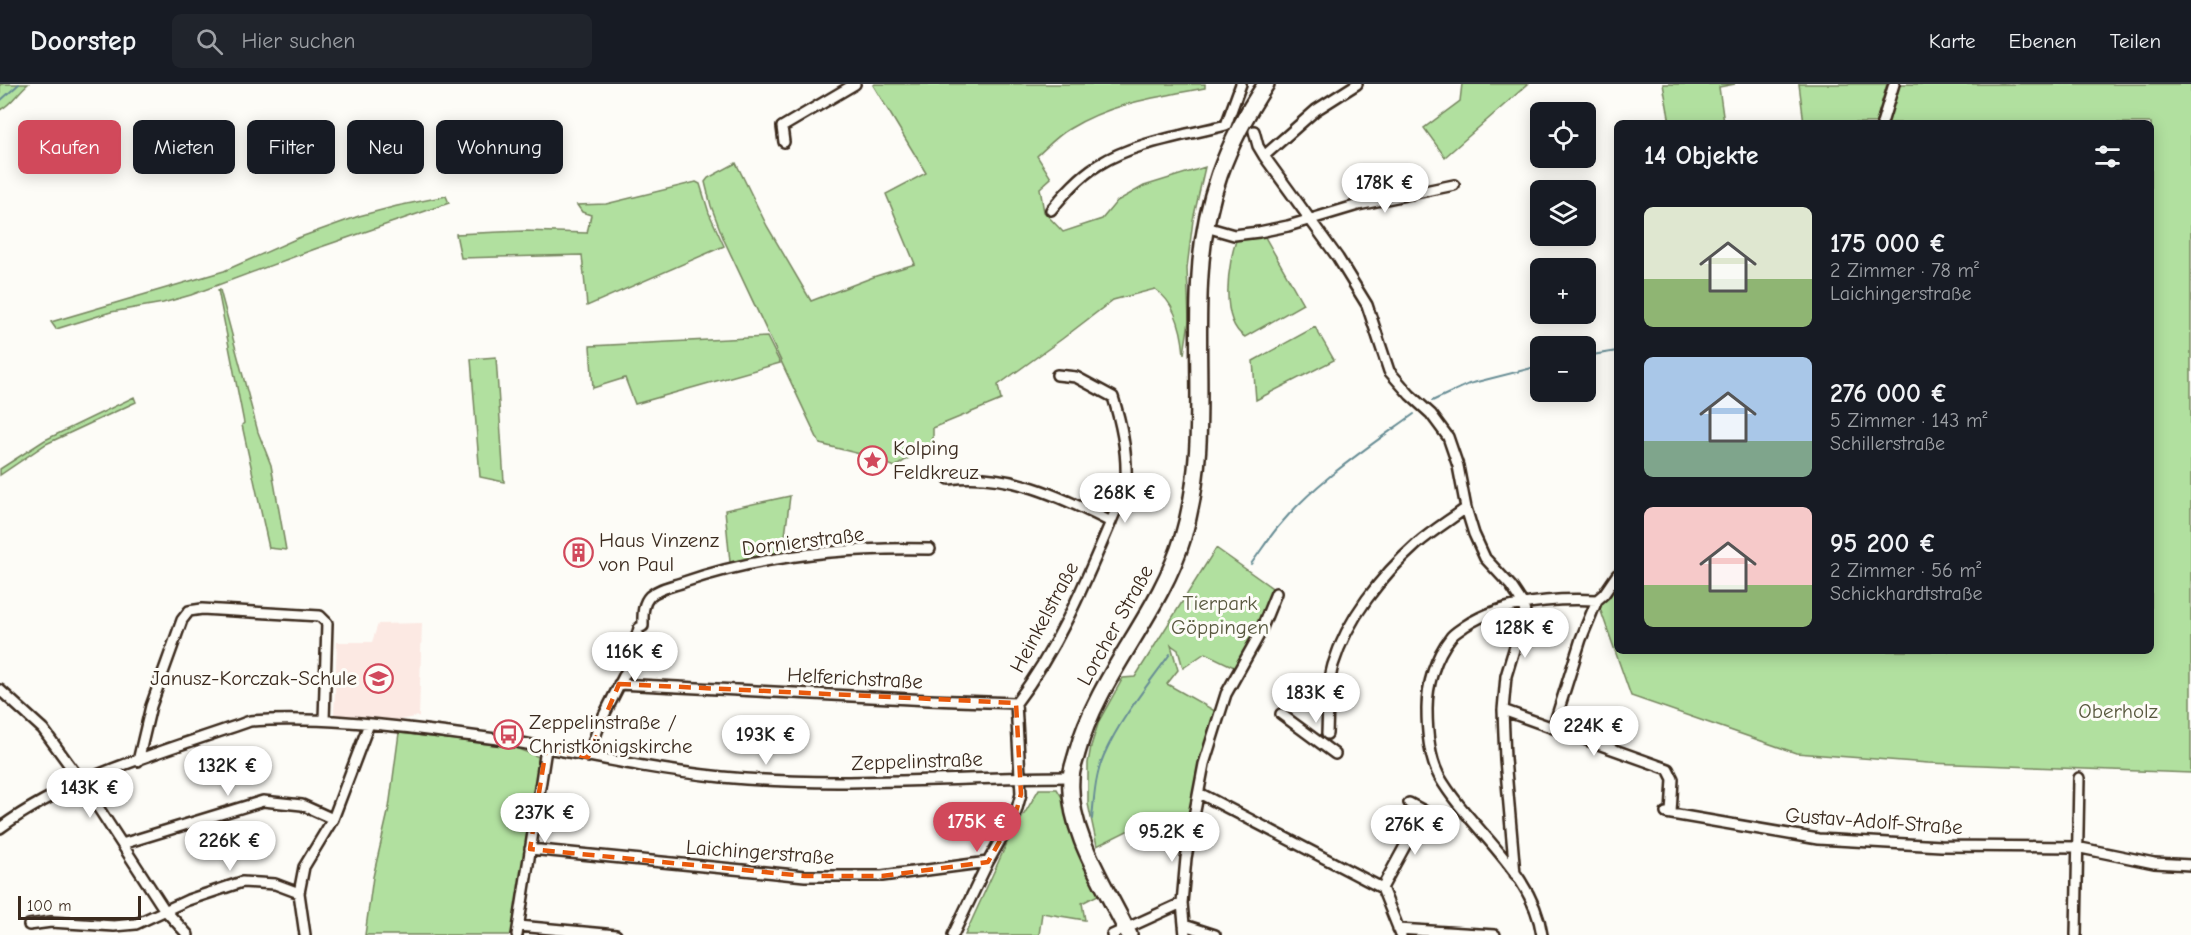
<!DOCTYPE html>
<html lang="de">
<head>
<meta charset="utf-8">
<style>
  body { margin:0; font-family:"Comic Neue",sans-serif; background:#20242c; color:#f1f3f6; height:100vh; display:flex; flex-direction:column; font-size:22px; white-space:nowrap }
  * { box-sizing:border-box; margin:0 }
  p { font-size:20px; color:#9ea1a6 }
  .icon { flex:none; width:33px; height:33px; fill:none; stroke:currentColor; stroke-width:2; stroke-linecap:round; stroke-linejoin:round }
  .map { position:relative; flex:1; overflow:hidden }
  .sheet { position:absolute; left:1614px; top:36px; width:540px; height:534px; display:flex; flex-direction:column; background:#171b24; border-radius:9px; box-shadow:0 3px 15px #0003 }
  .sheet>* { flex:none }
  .top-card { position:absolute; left:18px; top:36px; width:570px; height:54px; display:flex; gap:12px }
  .tools { position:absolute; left:1530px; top:18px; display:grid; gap:12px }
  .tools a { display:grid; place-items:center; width:66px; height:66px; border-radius:9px; background:#171b24; box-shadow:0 3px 15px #0003; font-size:30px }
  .scale { position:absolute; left:18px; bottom:15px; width:123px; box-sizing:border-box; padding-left:6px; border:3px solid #3b2a1e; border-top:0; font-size:16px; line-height:21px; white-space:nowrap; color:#3b2a1e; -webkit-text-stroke:4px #fdfcf7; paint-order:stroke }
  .price { position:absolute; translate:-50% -51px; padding:0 14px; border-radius:21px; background:#fff; color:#222; font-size:20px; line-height:39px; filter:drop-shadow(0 2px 3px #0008) }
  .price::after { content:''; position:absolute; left:50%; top:36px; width:18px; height:14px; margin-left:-9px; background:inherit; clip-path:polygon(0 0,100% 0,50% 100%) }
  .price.current { background:#d1495b; color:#fff }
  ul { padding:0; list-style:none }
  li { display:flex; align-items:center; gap:18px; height:150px; padding:0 30px }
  li span { display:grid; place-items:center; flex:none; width:168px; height:120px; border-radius:9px; color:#555 }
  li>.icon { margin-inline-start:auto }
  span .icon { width:72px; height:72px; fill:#fffc; stroke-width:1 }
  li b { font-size:26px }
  h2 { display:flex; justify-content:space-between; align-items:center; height:72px; padding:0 30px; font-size:26px }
  .chip { padding:0 21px; border-radius:9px; background:#171b24; box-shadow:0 3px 15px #0003; font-size:21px; line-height:54px }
  .chip.current { background:#d1495b; color:#fff }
  header { display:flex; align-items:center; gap:36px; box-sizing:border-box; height:84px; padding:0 30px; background:#171b24; border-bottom:2px solid #363941 }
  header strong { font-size:28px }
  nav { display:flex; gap:33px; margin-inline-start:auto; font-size:21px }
  .search { width:420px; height:54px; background:#20242c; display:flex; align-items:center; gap:15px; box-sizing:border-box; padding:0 21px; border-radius:9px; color:#9ea1a6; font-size:22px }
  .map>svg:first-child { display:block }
  .built { fill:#fce9e3 }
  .green { fill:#b1e09f; stroke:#76855e; stroke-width:1.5 }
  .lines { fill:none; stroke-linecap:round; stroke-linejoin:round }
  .stream { stroke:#678d95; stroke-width:2 }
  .minor-casing { stroke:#3b2a1e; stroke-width:14 }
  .primary-casing { stroke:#3b2a1e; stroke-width:20 }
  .minor { stroke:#fdfcf7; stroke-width:9 }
  .primary { stroke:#fdfcf7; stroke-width:15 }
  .marked { fill:none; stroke:#e8590c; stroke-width:4.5; stroke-dasharray:12 8; stroke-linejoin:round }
  .labels { text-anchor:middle; stroke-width:6; stroke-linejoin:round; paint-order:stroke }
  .poi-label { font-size:21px; fill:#3b2a1e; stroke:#fdfcf7; text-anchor:start }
  .street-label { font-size:21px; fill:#3b2a1e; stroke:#fdfcf7 }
  .park-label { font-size:21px; fill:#58583e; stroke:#fdfcf7 }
</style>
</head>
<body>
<header>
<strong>Doorstep</strong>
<div class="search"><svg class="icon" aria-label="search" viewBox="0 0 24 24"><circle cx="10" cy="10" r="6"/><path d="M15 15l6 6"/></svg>Hier suchen</div>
<nav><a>Karte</a><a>Ebenen</a><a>Teilen</a></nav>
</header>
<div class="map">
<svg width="2191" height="851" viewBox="0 0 2191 851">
  <rect width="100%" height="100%" fill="#fdfcf7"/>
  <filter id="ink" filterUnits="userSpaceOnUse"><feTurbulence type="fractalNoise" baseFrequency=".0167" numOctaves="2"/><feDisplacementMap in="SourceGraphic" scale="12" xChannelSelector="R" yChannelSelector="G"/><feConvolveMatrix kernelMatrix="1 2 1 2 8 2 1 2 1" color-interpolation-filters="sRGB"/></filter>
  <g filter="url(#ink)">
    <path class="built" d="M422,539L419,632L399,636L334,631L337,558H372L378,540Z"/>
    <path class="green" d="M0,0H28C19,7 11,21 0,26Z
      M875,0H1205V4C1157,13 1111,19 1069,45C1057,52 1047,63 1037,72L1051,94L1040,104L1044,128L1063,148L1102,135L1117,117L1144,102L1205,83L1193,136L1187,184L1189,237L1184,270C1182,247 1176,219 1155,205L1113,216L1062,255L998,301L1001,316L933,344V358L895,383L868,372L820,360L724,156L711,122L705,98L708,94L736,79L767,142L811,217L876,192L915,180L886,110L926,89L873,1Z
      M1462,0H1528L1445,73L1424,44L1460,17Z
      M1663,0H1735L1719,3L1724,39H1670Z
      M1799,0H1887L1876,39H1804Z
      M1894,0H2191V689L1928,679L1796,669L1631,612L1597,516L1617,491V567H2151V39H1882Z
      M696,98L700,100L709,129L724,162L587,222L582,171L461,174L456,150L524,147L587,149L591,131L582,128L577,121L606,120Z
      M446,112L449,119L315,165L191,211L163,219L111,228L56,245L51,238L224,187L298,154L359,132L397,122Z
      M1265,153L1303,220L1245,253C1219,237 1228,178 1237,154Z
      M218,206H220L258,348L271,381L286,466L269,464L242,341L244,339Z
      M1315,243L1334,276L1256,316L1253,277Z
      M767,253L780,279L635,320L625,294L593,304L590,262Z
      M496,273L504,398L480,393L471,275Z
      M134,313L136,318L46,360L0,391V385L45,356Z
      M790,412L783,468L730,478L725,426Z
      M1216,464L1275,506L1236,584L1205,569L1183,584L1178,566L1171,561L1178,586L1167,600L1215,627L1182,759L1135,743L1097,762L1088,720V679L1091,662L1099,637L1123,594L1135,593Z
      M399,649L513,663L539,673L514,851H365L373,793L389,724Z
      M1039,705H1057L1063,715L1069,742L1100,810L1082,819L1085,836L1042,829L1039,851H965L1007,759Z"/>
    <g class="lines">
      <path class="stream" d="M0,17L19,0
        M1586,272L1617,267
        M1432,317L1469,300L1540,282
        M1251,480C1260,468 1268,455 1278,443C1315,398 1367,364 1414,330
        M1092,735C1094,714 1095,691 1104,671C1120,635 1147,602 1170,570"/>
      <defs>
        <path id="minor" d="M1882,39L1894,0
          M1254,47L1258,62L1264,72L1338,174L1367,221L1389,287L1410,311L1431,330L1448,353L1458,382L1466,424L1474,450L1485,474L1511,502L1523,520L1525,529L1506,592L1503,626L1505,675L1515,790
          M784,58L782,43L855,0
          M1264,72L1316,26L1357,0
          M1051,126C1065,109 1079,93 1098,81C1135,58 1183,52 1226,41L1241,0
          M1206,143L1234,151L1259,148L1288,142L1358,121L1454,101
          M949,395C1007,387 1060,412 1111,438
          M619,600L929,616L1016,619L1021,710L1016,728L988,778L953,851
          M0,606L43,645L81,697L164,825L188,851
          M1016,619C1065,555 1093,478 1125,405C1129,375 1122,342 1113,313L1076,293L1057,291
          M1503,626L1668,685L1673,695L1671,729
          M1281,630L1335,670
          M1553,644L1581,555L1597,516
          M1327,650C1328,627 1327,603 1333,581C1347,535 1381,492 1417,460C1432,447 1450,436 1466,424
          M588,673L600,639L629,582L639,544L643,542C643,532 642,520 650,512C659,504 673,502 684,498C763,471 848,463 930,465
          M138,677L151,622L182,536L189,527L202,525L320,532L327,539L324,636
          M1199,709L1382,804L1401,851
          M1666,729L1818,755L1941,762L2076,763L2154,779L2191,781
          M0,744C72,691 166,667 250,637C316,633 383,640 449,649C471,652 494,654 516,658C585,671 652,686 722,693C838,704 955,693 1071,693
          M122,760L263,717L302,721L333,735
          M530,765L805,792H882L988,778
          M1382,804L1424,727L1409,719
          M29,841L51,838L114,842L136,840L188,816L242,798L275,800L299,809
          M1184,841L1215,851
          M519,842L616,851
          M1398,845L1495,851
          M305,851L299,809L304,783L333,735L369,640
          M517,851L546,665
          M1112,851L1182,819
          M1185,851L1182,819L1186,774L1204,680L1226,610L1259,551L1276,509
          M1542,851C1533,787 1470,746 1439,692C1429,673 1427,647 1427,625C1427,601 1435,573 1451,553C1454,549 1461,545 1465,542C1503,517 1554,514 1597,516L1604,510L1617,491
          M2076,851L2079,694"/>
        <path id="primary" d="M1129,851C1107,804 1067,748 1071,695C1071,686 1075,677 1077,669C1098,591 1160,530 1183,453C1209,365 1194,280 1200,191C1204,118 1226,60 1266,0"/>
      </defs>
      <use href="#minor" class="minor-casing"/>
      <use href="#primary" class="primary-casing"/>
      <use href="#minor" class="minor"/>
      <use href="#primary" class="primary"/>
    </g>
  </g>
  <path class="marked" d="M619,600L1016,619L1021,710L1016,728L988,778L882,792H805L530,765L546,665L588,673Z"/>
  <defs>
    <symbol id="sight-ring" viewBox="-11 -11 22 22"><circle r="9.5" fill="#fdfcf7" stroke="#d1495b" stroke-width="1.5"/><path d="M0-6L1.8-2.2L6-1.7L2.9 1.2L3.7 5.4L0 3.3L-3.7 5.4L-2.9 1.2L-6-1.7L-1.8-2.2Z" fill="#d1495b"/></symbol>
    <symbol id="building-ring" viewBox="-11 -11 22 22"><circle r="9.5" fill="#fdfcf7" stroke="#d1495b" stroke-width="1.5"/><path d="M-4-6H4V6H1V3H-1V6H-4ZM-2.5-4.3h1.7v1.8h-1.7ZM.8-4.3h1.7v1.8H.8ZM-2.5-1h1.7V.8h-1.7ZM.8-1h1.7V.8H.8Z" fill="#d1495b"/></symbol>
    <symbol id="school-ring" viewBox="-11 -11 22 22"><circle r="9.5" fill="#fdfcf7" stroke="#d1495b" stroke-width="1.5"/><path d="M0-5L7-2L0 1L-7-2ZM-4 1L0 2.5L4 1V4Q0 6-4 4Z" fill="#d1495b"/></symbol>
    <symbol id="bus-ring" viewBox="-11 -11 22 22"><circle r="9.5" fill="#fdfcf7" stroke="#d1495b" stroke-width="1.5"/><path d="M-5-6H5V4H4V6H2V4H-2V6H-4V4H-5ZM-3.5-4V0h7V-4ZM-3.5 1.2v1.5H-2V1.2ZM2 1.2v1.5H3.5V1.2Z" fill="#d1495b"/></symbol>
  </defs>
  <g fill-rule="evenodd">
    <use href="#sight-ring" x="856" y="360" width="33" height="33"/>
    <use href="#building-ring" x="562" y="452" width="33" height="33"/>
    <use href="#school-ring" x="362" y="578" width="33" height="33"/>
    <use href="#bus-ring" x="492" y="634" width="33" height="33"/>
  </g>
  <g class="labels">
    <g class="poi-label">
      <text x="893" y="371">Kolping<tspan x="893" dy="24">Feldkreuz</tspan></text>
      <text x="599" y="463">Haus Vinzenz<tspan x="599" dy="24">von Paul</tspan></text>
      <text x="357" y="601" text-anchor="end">Janusz-Korczak-Schule</text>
      <text x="529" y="645">Zeppelinstraße /<tspan x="529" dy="24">Christkönigskirche</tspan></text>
    </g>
    <g class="street-label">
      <text transform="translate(803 457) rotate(-7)" y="7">Dornierstraße</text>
      <text transform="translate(1044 533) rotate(-62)" y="7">Heinkelstraße</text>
      <text transform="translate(1115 541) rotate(-61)" y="7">Lorcher Straße</text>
      <text transform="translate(855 594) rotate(3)" y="7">Helferichstraße</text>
      <text transform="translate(917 677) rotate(-2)" y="7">Zeppelinstraße</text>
      <text transform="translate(1874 737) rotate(4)" y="7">Gustav-Adolf-Straße</text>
      <text transform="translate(760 768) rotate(4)" y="7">Laichingerstraße</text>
    </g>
    <g class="park-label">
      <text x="1220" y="526">Tierpark<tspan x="1220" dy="24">Göppingen</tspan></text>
      <text x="2118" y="634">Oberholz</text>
    </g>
  </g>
</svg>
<div class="tools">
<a><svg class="icon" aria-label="locate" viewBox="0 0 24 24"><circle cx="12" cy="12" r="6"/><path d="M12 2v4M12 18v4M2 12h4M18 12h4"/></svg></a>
<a><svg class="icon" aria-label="layers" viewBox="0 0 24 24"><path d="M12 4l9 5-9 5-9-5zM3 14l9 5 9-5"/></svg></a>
<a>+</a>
<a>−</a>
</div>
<div class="scale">100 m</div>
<b class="price" style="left:1385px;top:130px">178K €</b>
<b class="price" style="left:1125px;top:440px">268K €</b>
<b class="price" style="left:1525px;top:575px">128K €</b>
<b class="price" style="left:635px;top:599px">116K €</b>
<b class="price" style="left:1316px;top:640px">183K €</b>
<b class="price" style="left:1594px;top:673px">224K €</b>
<b class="price" style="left:766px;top:682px">193K €</b>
<b class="price" style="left:228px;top:713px">132K €</b>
<b class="price" style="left:90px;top:735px">143K €</b>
<b class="price" style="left:545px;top:760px">237K €</b>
<b class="price current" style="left:977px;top:769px">175K €</b>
<b class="price" style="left:1415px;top:772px">276K €</b>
<b class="price" style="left:1172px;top:779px">95.2K €</b>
<b class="price" style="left:230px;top:788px">226K €</b>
<div class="top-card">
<a class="chip current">Kaufen</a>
<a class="chip">Mieten</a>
<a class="chip">Filter</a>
<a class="chip">Neu</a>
<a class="chip">Wohnung</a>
</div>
<section class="sheet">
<h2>14 Objekte<svg class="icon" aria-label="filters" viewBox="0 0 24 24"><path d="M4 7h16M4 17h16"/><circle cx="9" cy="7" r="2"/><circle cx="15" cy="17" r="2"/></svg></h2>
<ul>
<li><span style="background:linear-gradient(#dfe7d0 60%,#8fb573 0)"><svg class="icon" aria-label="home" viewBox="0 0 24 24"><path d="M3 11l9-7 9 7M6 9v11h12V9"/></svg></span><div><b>175 000 €</b><p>2 Zimmer · 78 m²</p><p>Laichingerstraße</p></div></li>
<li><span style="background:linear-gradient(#a9c7e8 70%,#7fa58c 0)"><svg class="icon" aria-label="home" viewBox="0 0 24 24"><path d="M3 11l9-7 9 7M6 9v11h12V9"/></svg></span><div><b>276 000 €</b><p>5 Zimmer · 143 m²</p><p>Schillerstraße</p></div></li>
<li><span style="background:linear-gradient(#f6c9c9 65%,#8fb573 0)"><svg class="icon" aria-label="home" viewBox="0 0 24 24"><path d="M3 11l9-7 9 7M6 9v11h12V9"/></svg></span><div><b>95 200 €</b><p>2 Zimmer · 56 m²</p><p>Schickhardtstraße</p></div></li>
</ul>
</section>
</div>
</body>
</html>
